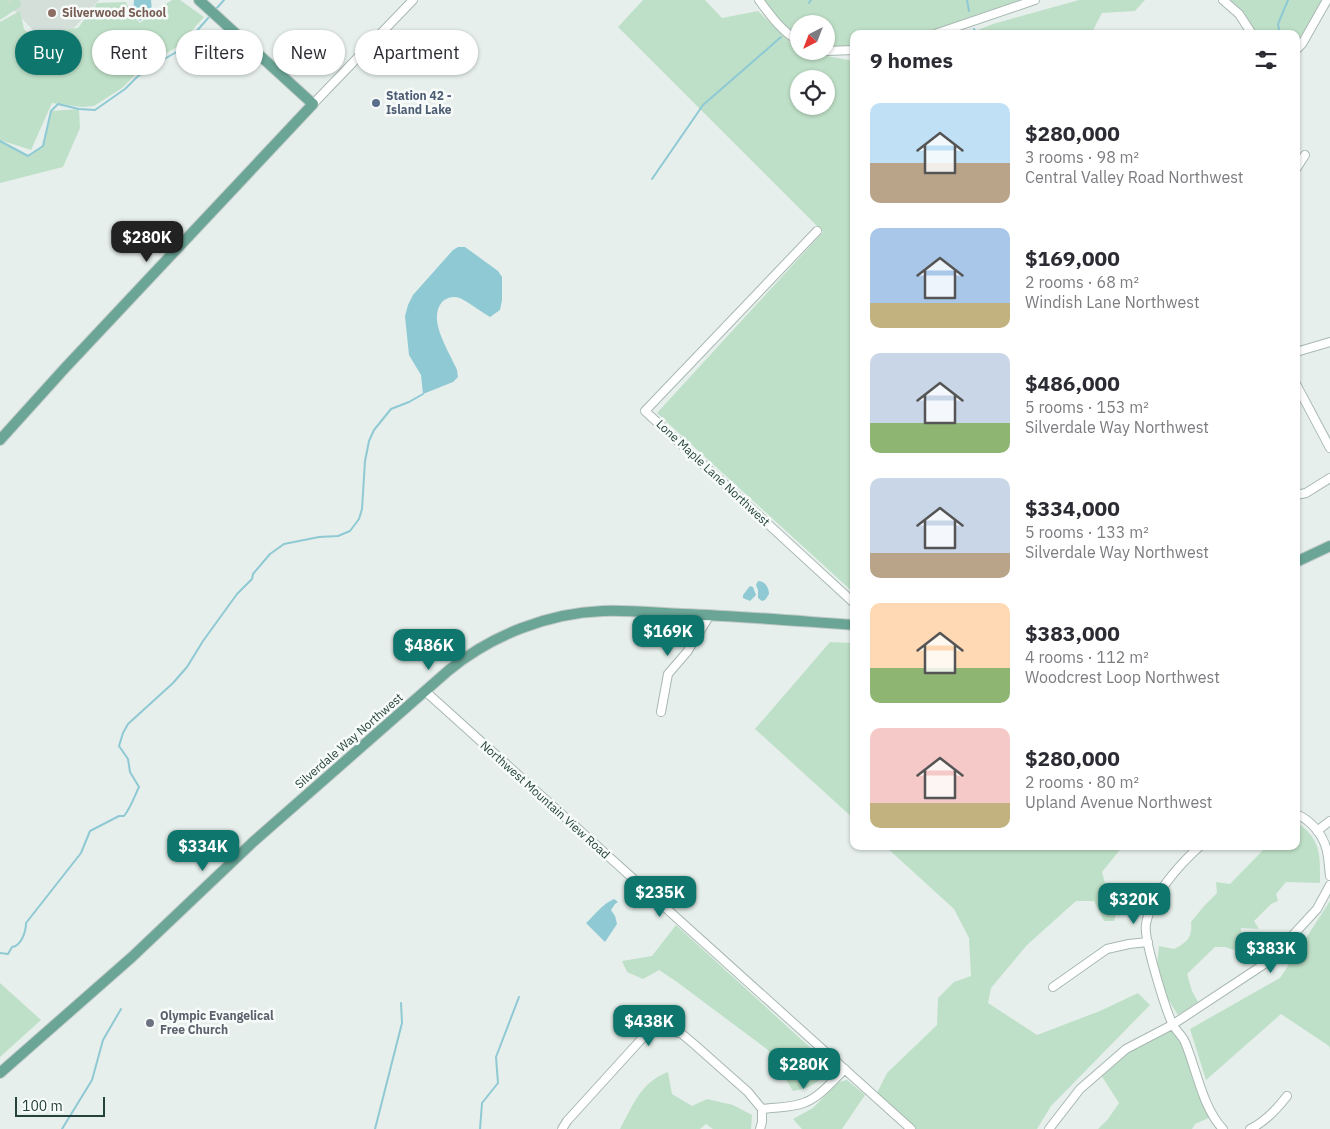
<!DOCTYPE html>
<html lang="en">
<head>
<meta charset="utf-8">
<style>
  body { margin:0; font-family:"IBM Plex Sans",sans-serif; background:#f7f7f7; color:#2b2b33; height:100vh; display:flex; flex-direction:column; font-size:19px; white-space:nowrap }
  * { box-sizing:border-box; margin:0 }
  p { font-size:16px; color:#7c7c81 }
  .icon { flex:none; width:28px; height:28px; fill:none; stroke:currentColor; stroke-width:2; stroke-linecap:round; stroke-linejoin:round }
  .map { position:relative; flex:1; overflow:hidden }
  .panel { position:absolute; left:850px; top:30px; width:450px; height:820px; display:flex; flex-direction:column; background:#fff; border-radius:10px; box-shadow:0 1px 4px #0004 }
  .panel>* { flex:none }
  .hud { position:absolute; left:15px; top:30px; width:475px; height:45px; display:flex; gap:10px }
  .needle { width:32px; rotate:222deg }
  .controls { position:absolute; left:790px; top:15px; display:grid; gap:10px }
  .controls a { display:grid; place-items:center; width:45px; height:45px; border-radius:50%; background:#fff; box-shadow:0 1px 4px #0004; font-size:25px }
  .scale { position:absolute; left:15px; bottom:12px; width:90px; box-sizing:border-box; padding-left:5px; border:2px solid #24423a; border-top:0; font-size:14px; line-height:18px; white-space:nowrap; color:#24423a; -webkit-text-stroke:4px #f7fbf9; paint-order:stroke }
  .price { position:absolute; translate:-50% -42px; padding:0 11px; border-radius:10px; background:#0f766e; color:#fff; font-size:16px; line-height:32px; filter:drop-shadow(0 1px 2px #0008) }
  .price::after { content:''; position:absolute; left:50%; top:30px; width:15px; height:11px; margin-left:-8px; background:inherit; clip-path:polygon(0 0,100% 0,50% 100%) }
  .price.on { background:#222; color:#fff }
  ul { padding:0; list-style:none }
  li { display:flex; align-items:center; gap:15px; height:125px; padding:0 20px }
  li span { display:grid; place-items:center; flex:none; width:140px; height:100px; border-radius:10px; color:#555 }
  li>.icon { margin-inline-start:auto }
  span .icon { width:60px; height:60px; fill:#fffc; stroke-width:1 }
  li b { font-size:21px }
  h2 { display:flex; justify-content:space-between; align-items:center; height:60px; padding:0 20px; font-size:21px }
  .chip { padding:0 18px; border-radius:22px; background:#fff; box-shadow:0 1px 4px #0004; font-size:18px; line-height:45px }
  .chip.on { background:#0f766e; color:#fff }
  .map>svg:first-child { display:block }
  .built { fill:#d4dfda }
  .green { fill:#bfe0c8; fill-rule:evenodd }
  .water { fill:#8ec9d4 }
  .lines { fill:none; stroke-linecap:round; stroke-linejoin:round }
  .stream { stroke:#8ec9d4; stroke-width:2 }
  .minor-casing { stroke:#a8b8b2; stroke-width:10 }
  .major-casing { stroke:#c2cac8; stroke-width:12 }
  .minor { stroke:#fff; stroke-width:8 }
  .major { stroke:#6aa596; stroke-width:10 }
  .education-dot { fill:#8d6e63; stroke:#f7fbf9; stroke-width:2 }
  .service-dot { fill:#5c6f8a; stroke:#f7fbf9; stroke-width:2 }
  .worship-dot { fill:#6b7280; stroke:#f7fbf9; stroke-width:2 }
  .labels { text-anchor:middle; stroke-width:5; stroke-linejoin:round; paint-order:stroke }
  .education-label { font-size:12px; font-weight:bold; fill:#785e54; stroke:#f7fbf9; text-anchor:start }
  .service-label { font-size:12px; font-weight:bold; fill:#4e5e75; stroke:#f7fbf9; text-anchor:start }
  .street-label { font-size:12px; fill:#24423a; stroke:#f7fbf9 }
  .worship-label { font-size:12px; font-weight:bold; fill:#5b616d; stroke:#f7fbf9; text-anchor:start }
</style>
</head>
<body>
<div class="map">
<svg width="1330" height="1129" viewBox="0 0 1330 1129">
  <rect width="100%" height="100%" fill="#e6efeb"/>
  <path class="built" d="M4,0H99L76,26L54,46L32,29Z"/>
  <path class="green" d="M0,0H7L13,4L9,0H20L21,6L0,20Z
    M172,0H180L204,17L177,47L144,66L122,88L94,106L82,107L52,103L31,150L0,140V22L20,11L24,29L44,49L54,31L78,28L97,3L126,2L131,13L140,23L155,11Z
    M643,0H705L722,18L758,11L799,51L854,61V593L657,413L823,232L618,27ZM799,79H826V106H799Z
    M759,0H1035L935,34H854V50L826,51V24H799V41Z
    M1079,0H1145L1135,11L1102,13L1091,34H968L993,24Z
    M1223,0H1327L1296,50V34H1252Z
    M79,109L80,128L63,167L0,183V141L28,156L43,146L51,111Z
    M830,642L854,643V819L755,729Z
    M1296,822C1322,839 1320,856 1320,883L1286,882L1276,894L1278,901L1271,904L1254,921L1259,929L1241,928V952L1225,947H1215L1187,974L1192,991L1198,1002L1178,1015L1166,996L1157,966L1159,946L1174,949C1186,943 1193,938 1191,922L1204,906L1217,893L1216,882L1230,884L1267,846H1296Z
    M885,846H1123L1102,872L1106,887L1120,901L1114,921H1104L1094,901H1076L1027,945L991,988L988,1003L1037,1035L1100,1011L1138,993L1150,1005L1051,1106L1037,1129H912L876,1095L887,1073L937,1025L938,998L954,982L971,976L969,938L954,909Z
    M1330,901V1049L1329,1046L1281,1014L1206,1080L1190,1029L1280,978Z
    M676,925L826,1062L827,1071C818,1084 808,1089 793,1091L768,1050L677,982L659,970L643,979L627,972L622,961L652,956Z
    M0,983L41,1020L0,1057Z
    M1172,1025L1184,1041L1213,1116L1195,1124L1192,1129H1098L1108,1119L1119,1103L1099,1072L1126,1049Z
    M668,1072L672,1094L692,1106L707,1099L733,1105L752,1115L751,1129H713L706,1124L700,1129H620C633,1105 641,1082 668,1072Z
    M847,1080L865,1095L842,1129H802L793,1119L813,1108L839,1082Z"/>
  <path class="water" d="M134,0H151L152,11L140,21L133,13Z
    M458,247H465L498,271L502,277V300L500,310L490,317C480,311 470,303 460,298C454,296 447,297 442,302C427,320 449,351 457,370L458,377L453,382L423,394L421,375L409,355L405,316L408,305L413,295L453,250Z
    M758,581C765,581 769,588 769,594L765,600L762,601L758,598V590L756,585Z
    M750,586L753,587L756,595L750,601L743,598V595Z
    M614,899L618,902L615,904L611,910L615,916L617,924L605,942L586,923C595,915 602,904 614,899Z"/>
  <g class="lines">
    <path class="stream" d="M967,0L969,11
      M809,3L811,0
      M216,9L224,0
      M974,29L977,34
      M1280,34L1278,24L1288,0
      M0,141L28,156L43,146L51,111L58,104L79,109L95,110L125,89L137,77L152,66L180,50L209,17
      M652,179L703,105L781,37
      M0,953L8,954L12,947C21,946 26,932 26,923L81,853L90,831L119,816H124C131,807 134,797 139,787L130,772L128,759L119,746L123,733L128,724L173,683L187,667L203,641L237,594L252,579L253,574L270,554L284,544L319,537L338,536L350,531L359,519L362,509L365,461L369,441L374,430L391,409L409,402L423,394
      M62,1129L92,1080L103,1040L121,1009
      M375,1129L402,1023L401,1003
      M480,1129L482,1103L498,1083L496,1057L519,997"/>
    <defs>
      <path id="minor" d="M759,0C770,15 782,32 799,41
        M1223,0L1239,14L1252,34
        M935,34L1035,0
        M1296,50L1302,44L1327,0
        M826,51L854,50
        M313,104L413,0
        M1296,169L1305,155
        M817,231L645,411L854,603
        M1296,352L1330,342
        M1296,384L1330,448
        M1296,495L1306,493L1330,478
        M425,691L911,1129
        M661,712L668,674L687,652L710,615
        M1296,814C1313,821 1326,838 1328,857C1329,863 1329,870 1330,876
        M1317,831L1330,821
        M1200,846C1180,864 1151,896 1146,924C1143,938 1165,1007 1172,1023C1175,1030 1182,1035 1185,1042C1196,1068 1203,1109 1223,1129
        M1053,987L1107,949L1129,944L1148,942
        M762,1109C776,1107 793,1108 806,1102C821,1096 833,1080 845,1069
        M562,1129L567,1121L647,1033L654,1031L668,1029L682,1034L695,1045L748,1092L762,1109V1122L760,1129
        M1049,1129L1080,1089L1126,1049L1172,1025L1269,961L1317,909L1330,885
        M1250,1129C1265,1122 1277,1109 1287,1096"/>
      <path id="major" d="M0,440L65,368L313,104L199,0
        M1296,562L1330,546
        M0,1073L132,957L253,842L449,670C492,635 548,613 603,611C630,610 656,613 683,614C740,616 797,621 854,625"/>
    </defs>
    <use href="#minor" class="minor-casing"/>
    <use href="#major" class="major-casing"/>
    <use href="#minor" class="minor"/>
    <use href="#major" class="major"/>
  </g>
  <circle class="education-dot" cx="52" cy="13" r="5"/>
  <circle class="service-dot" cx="376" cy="103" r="5"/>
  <circle class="worship-dot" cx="150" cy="1023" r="5"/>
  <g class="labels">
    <g class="education-label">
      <text x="62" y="17">Silverwood School</text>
    </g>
    <g class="service-label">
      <text x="386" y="100">Station 42 -<tspan x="386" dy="14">Island Lake</tspan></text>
    </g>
    <g class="street-label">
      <text transform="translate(713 473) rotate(43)" y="4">Lone Maple Lane Northwest</text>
      <text transform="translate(349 741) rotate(-41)" y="4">Silverdale Way Northwest</text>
      <text transform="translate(545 800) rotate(42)" y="4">Northwest Mountain View Road</text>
    </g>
    <g class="worship-label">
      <text x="160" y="1020">Olympic Evangelical<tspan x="160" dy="14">Free Church</tspan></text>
    </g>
  </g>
</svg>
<div class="controls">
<a><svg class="needle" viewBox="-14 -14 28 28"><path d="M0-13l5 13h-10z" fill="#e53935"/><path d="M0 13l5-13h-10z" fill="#7c7c81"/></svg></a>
<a><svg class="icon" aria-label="locate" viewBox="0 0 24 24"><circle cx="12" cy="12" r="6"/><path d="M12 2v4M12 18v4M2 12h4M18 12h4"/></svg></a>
</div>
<div class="scale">100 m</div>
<b class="price on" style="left:147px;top:263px">$280K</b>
<b class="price" style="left:668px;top:657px">$169K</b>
<b class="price" style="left:429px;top:671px">$486K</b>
<b class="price" style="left:203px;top:872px">$334K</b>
<b class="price" style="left:660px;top:918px">$235K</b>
<b class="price" style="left:1134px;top:925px">$320K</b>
<b class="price" style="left:1271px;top:974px">$383K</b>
<b class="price" style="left:649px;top:1047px">$438K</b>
<b class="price" style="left:804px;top:1090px">$280K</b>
<div class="hud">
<a class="chip on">Buy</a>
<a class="chip">Rent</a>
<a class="chip">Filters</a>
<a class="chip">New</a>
<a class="chip">Apartment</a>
</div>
<section class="panel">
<h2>9 homes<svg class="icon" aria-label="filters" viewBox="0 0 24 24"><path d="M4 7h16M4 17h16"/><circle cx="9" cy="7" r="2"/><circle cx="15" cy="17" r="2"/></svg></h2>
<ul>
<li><span style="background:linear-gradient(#bfe0f5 60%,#b9a48a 0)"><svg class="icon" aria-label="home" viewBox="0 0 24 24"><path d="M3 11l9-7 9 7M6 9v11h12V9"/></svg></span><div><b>$280,000</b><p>3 rooms · 98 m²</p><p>Central Valley Road Northwest</p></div></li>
<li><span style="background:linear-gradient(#a9c7e8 75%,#c2b280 0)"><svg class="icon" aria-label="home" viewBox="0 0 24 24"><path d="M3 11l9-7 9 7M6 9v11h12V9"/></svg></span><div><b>$169,000</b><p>2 rooms · 68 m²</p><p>Windish Lane Northwest</p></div></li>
<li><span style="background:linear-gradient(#c9d6e8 70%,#8fb573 0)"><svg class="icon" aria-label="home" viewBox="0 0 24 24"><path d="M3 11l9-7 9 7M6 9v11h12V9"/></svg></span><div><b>$486,000</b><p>5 rooms · 153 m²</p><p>Silverdale Way Northwest</p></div></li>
<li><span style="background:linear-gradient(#c9d6e8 75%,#b9a48a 0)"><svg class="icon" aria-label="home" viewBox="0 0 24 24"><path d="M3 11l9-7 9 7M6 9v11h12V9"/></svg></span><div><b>$334,000</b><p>5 rooms · 133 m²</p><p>Silverdale Way Northwest</p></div></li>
<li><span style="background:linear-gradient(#ffd9b3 65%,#8fb573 0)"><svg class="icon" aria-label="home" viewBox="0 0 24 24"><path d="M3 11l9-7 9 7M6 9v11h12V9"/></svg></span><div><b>$383,000</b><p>4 rooms · 112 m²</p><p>Woodcrest Loop Northwest</p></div></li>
<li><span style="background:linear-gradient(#f6c9c9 75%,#c2b280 0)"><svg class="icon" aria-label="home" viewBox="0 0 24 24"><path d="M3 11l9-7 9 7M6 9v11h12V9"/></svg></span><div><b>$280,000</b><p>2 rooms · 80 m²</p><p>Upland Avenue Northwest</p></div></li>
</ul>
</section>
</div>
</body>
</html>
